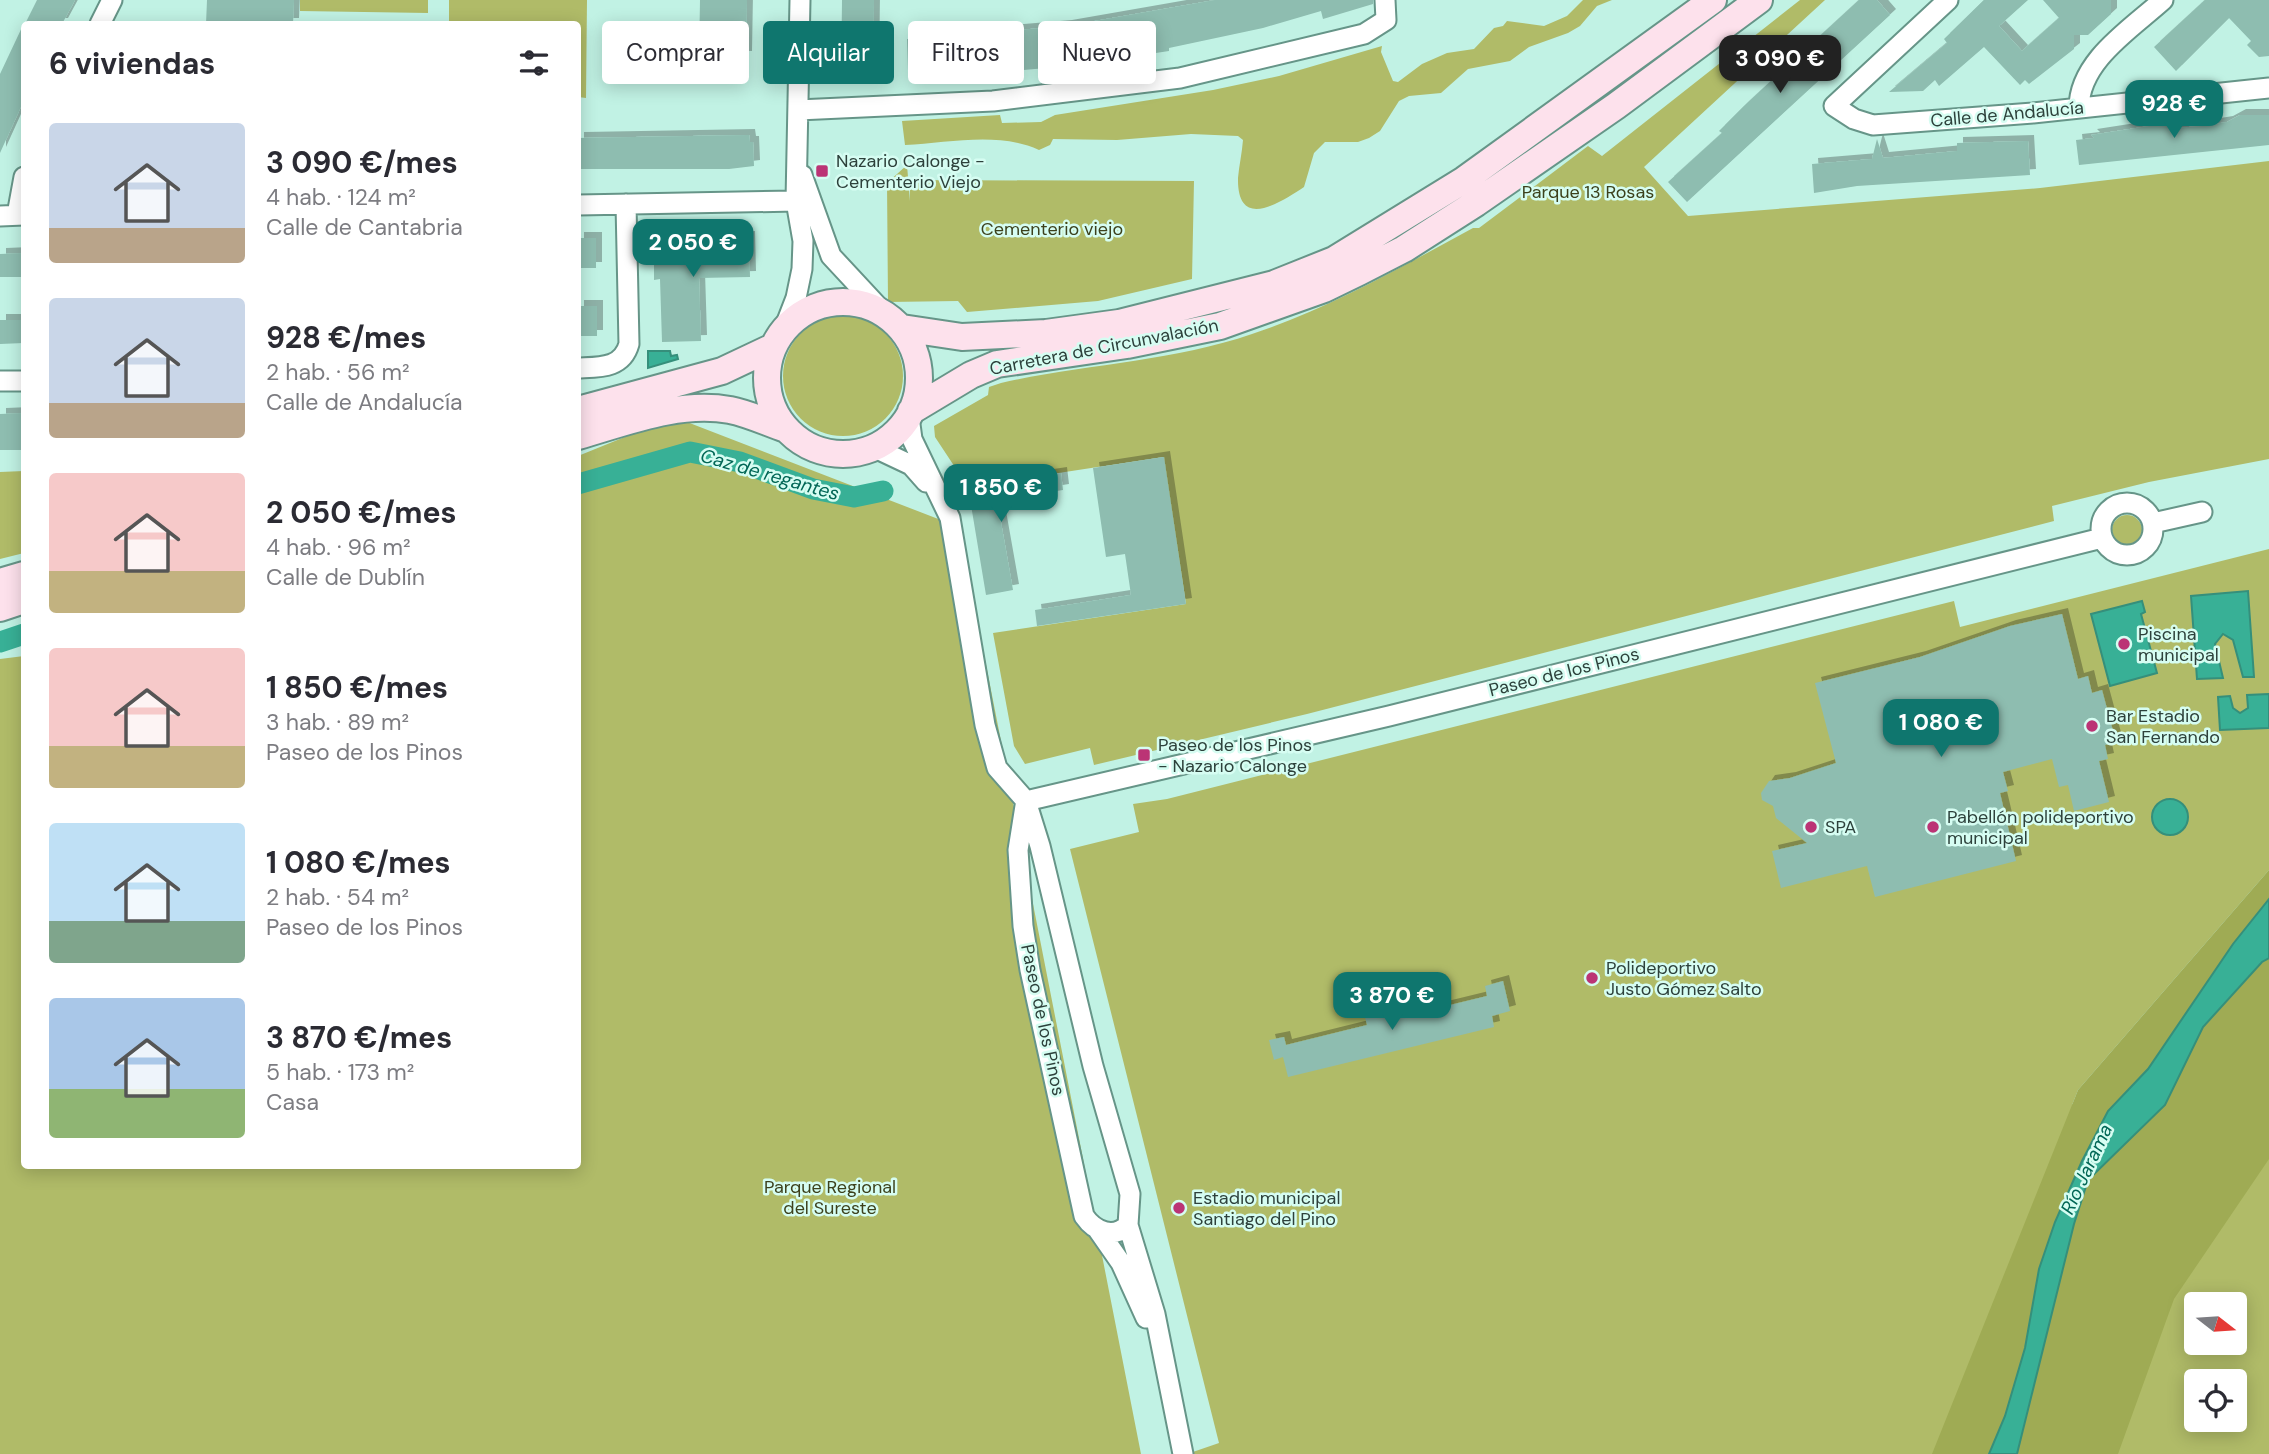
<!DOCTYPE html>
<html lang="es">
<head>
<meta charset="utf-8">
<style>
  body { margin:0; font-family:"DM Sans",sans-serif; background:#f2f2f3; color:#2b2b33; height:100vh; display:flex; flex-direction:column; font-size:26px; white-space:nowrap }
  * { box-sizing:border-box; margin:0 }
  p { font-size:23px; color:#7c7c81 }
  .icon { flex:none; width:38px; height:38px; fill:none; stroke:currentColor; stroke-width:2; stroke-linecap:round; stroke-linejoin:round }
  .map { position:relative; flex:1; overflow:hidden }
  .sheet { position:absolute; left:21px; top:21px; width:560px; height:1148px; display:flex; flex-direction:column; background:#fff; border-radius:7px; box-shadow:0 4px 18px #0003 }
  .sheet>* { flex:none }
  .banner { position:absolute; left:602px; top:21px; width:665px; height:63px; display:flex; gap:14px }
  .needle { width:46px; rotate:107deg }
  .fabs { position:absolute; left:2184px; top:1292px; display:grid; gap:14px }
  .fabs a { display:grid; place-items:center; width:63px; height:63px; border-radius:7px; background:#fff; box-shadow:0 4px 18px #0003; font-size:35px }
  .price { position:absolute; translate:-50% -60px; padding:0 16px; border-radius:14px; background:#0f766e; color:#fff; font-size:23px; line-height:46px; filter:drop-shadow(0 2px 4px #0008) }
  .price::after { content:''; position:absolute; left:50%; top:42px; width:21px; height:16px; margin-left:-10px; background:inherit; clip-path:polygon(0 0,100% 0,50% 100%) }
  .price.on { background:#222; color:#fff }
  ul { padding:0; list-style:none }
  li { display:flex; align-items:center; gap:21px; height:175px; padding:0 28px }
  li span { display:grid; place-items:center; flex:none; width:196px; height:140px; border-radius:7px; color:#555 }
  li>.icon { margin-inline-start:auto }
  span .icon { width:84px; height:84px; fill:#fffc; stroke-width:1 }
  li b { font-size:30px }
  h2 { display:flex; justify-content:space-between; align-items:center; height:84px; padding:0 28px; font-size:30px }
  .tag { padding:0 24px; border-radius:7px; background:#fff; box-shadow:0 4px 18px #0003; font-size:24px; line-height:63px }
  .tag.on { background:#0f766e; color:#fff }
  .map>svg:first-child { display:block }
  .green { fill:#b0bb68; fill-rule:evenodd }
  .forest { fill:#9fab54 }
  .water { fill:#38b096; stroke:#358f7b; stroke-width:2 }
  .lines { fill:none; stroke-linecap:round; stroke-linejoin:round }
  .canal { stroke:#38b096; stroke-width:21 }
  .building { fill:#8ebdb0; filter:url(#shadow) }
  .street-casing { stroke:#669588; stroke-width:23 }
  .secondary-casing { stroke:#669588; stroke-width:30 }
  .street { stroke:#fff; stroke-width:19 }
  .secondary { stroke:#fde1ec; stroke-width:26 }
  .poi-dot { fill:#bb3475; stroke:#d6fdf2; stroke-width:2.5 }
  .labels { text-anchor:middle; stroke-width:5; stroke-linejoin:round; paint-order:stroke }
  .street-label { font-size:18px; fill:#2d413b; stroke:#d6fdf2 }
  .poi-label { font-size:18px; fill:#2d413b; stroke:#d6fdf2; text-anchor:start }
  .park-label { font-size:18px; fill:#3c411c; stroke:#d6fdf2 }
  .water-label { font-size:19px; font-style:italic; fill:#016655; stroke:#d6fdf2 }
</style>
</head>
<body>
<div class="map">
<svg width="2269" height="1454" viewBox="0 0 2269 1454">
  <defs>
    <filter id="shadow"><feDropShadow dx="6" dy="-6" stdDeviation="0" flood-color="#0004"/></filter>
  </defs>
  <rect width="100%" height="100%" fill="#c1f2e4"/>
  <path class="green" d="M300,0H428V13L300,11Z
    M449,0H587L586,98L578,97V24H449Z
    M1583,0H1612L1597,6L1580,26L1568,33L1529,47L1510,61L1468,69L1441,93L1409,96L1399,101L1380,131L1369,138L1358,142H1325L1314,153L1304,187C1281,202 1237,232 1238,178C1239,166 1242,153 1243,140L1238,136L1191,134L1117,140L1053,139L1050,145L1039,150C998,131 948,143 905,145L902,121L1000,115L1002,123L1041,122L1055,115L1213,90L1279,76L1382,46L1381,52L1393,81L1398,82L1422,64L1447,53L1474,49L1494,28L1503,26L1507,21L1544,26L1567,16Z
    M1800,0H1825L1644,167L1688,216L2040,188L2269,161V459L2149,482L2052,506L2054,521L1307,714L1094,765L1090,748L1025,764L1014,746L993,633L1186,604L1163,457L968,487L935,437L934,426L988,395L989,387L1001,383C1084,364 1171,362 1252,334C1330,308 1401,267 1473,228H1479L1588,146L1602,156Z
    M907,165L910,201V180L1194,181L1192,279L1098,301L967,312L958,301L888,302L887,183Z
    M783 376a60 60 0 1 1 120 0a60 60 0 1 1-120 0Z
    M674,417L959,527L1141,1454H0V659L24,656V1166H578V456Z
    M24,471V553L0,559V472Z
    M2112 530a15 15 0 1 1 30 0a15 15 0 1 1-30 0Z
    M2269,549V870L2078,1090L2072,1105L2269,889V1454H1187L1219,1443L1070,849L1139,832L1133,804L1167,799L1954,601L1960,627ZM2196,1304H2235V1342H2196ZM2196,1381H2235V1419H2196Z"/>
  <path class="forest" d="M2269,870V899L2233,944L2148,1069L2108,1111L2082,1161L2055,1222L2039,1269L2025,1348L2005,1416L1989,1454H1932L2078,1090Z
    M2269,958V1159L2174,1299L2118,1454H2017L2074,1224L2088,1180L2165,1105L2203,1027L2262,962Z"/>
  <path class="water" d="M648,351H670L671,356L677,355L678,359L648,368Z
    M2248,591L2254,677H2243L2233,640L2223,634L2215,644L2223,678L2197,679L2191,596Z
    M2142,601L2145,612L2141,614L2157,673L2110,686L2091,614Z
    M2269,694V728L2220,730L2218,697L2230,696L2233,708L2240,713L2248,708L2247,695Z
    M2152 817a18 18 0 1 1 36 0a18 18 0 1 1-36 0Z
    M2269,899V958L2262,962L2203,1027L2165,1105L2088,1180L2074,1224L2017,1454H1989L2005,1416L2025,1348L2039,1269L2055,1222L2082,1161L2108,1111L2148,1069L2233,944Z"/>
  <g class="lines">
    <path class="canal" d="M578,484L690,452L740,462L813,489L854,497L883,491
      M0,642L24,634"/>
  </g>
  <path class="building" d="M37,0H75L62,24H25Z
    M207,0H294L293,24H206Z
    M700,0H747L746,57L699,56Z
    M842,0H874L873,80H841Z
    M1215,0H1373V4L1323,19L1321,11L1263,28L1169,48V51L1070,66L918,79L917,70H908L907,39L1066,26Z
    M1859,0H1877L1890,15L1687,202L1668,182L1722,133L1719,131L1744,106Z
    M1984,0H2028L1999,26L2022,51L2059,18L2043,0H2111V14L2088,35H2074V49L2029,84L2025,80L2020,85L1984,47L1939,86L1935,80L1923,91L1889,92L1947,43L1944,39Z
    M2205,0H2269V56L2259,57L2247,45L2251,41L2229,18L2176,71L2154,47Z
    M24,23V100L0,153V74Z
    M2240,115H2269V145L2079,165L2076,140L2094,138L2091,135L2175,122V128L2202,126L2227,122Z
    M749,135L750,142H753L754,166L729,169H578V138Z
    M1877,139L1883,158L1957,151V143L2028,141L2030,175L1857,186L1814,193L1812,164L1872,159Z
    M749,237L750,277L699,278L701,341L662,342L660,279L654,280V240Z
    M578,238H596V268H578Z
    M24,253V277H0V254Z
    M578,306H597V336H578Z
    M0,320H24V343L0,344Z
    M24,413V450H0V414Z
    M1164,457L1186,604L1037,626L1035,610L1131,595L1125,554L1106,557L1093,468Z
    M1061,473L1063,490L997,500L1013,590L986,595L968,487Z
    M2062,614L2078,679L2088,676L2092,693L2102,690L2116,742L2105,745L2108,759L2099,761L2109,802L2074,811L2068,785L2059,787L2052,759L2003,772L2008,791L2000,793L2016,861L1875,897L1867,866L1781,888L1772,851L1807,843L1776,818L1773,806L1762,800L1761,793L1769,781L1790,778L1836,763L1815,683L1920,657L2010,626Z
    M1503,981L1510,1011L1492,1016L1494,1027L1288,1077L1283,1057L1274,1060L1269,1040L1284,1037L1286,1045L1367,1025L1362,1006L1405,996L1409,1015L1487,996L1485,986Z"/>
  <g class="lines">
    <defs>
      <path id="street" d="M1948,0L1834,106L1854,119L1873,125L2033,113L2269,88
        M100,24L112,0
        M2079,108C2079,61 2131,29 2163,0
        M798,110L993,101L1180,78L1364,34L1386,20L1385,0
        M802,175L831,256L884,313
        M578,205L796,201
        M17,215L24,177
        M0,216L24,215
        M784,329L796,298L802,269L803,241L796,201L800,0
        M578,368C599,367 622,369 629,344L626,204
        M0,381H24
        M909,417L912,439L950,518L985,725L997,768L1026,801L1040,846L1093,1066L1130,1194L1128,1225L1155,1314L1183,1454
        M875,448L911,465L926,482
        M2101 529a26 26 0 1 1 52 0a26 26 0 1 1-52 0Z
        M2153,523L2202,512
        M1026,801L1389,716L2102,538
        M1025,806L1018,850L1023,926L1030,970L1084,1216C1095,1232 1114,1239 1128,1225
        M1098,1230L1121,1263L1146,1318"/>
      <path id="secondary" d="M767 378a76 76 0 1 1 152 0a76 76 0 1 1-152 0Z
        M902,328L962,337L1046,333L1119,323L1274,284L1334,260L1464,180L1713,0
        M578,410L722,371L773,347
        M911,411L971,375L997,364L1127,345L1220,326L1324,289L1359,272L1404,249L1476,203L1616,106L1759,0
        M578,436C627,422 678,401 730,410C750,414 768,423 786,429
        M0,582L24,575
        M0,608L24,600"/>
    </defs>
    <use href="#street" class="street-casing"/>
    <use href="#secondary" class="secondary-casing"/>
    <use href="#street" class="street"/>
    <use href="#secondary" class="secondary"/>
  </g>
  <g class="poi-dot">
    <rect x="815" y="164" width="14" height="14" rx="3.5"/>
    <circle cx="2124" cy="644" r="7"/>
    <circle cx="2092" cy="726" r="7"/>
    <rect x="1137" y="748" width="14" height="14" rx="3.5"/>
    <circle cx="1811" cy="827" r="7"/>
    <circle cx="1933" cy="827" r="7"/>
    <circle cx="1592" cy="978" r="7"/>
    <circle cx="1179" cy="1208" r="7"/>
  </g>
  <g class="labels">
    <g class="street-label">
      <text transform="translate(2007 114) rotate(-5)" y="6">Calle de Andalucía</text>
      <text transform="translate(1104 347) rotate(-11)" y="6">Carretera de Circunvalación</text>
      <text transform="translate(1564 672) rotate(-14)" y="6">Paseo de los Pinos</text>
      <text transform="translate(1043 1020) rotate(78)" y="6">Paseo de los Pinos</text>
    </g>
    <g class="poi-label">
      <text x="836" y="167">Nazario Calonge -<tspan x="836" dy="21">Cementerio Viejo</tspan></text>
      <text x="2138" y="640">Piscina<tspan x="2138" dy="21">municipal</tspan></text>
      <text x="2106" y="722">Bar Estadio<tspan x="2106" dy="21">San Fernando</tspan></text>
      <text x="1158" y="751">Paseo de los Pinos<tspan x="1158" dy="21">- Nazario Calonge</tspan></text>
      <text x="1947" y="823">Pabellón polideportivo<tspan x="1947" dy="21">municipal</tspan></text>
      <text x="1825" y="833">SPA</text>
      <text x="1606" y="974">Polideportivo<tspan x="1606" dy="21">Justo Gómez Salto</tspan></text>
      <text x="1193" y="1204">Estadio municipal<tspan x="1193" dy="21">Santiago del Pino</tspan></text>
    </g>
    <g class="park-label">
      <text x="1588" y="198">Parque 13 Rosas</text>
      <text x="1052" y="235">Cementerio viejo</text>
      <text x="830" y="1193">Parque Regional<tspan x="830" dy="21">del Sureste</tspan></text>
    </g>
    <g class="water-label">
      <text transform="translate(770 474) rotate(16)" y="7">Caz de regantes</text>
      <text transform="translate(2086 1169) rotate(-65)" y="7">Río Jarama</text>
    </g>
  </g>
</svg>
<div class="fabs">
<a><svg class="needle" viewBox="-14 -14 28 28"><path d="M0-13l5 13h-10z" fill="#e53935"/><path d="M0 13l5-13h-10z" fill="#7c7c81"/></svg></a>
<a><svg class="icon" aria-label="locate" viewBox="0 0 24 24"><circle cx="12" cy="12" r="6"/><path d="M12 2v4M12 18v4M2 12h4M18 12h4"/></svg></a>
</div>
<b class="price on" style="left:1780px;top:95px">3 090 €</b>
<b class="price" style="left:2174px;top:140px">928 €</b>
<b class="price" style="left:693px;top:279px">2 050 €</b>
<b class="price" style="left:1001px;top:524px">1 850 €</b>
<b class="price" style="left:1941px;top:759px">1 080 €</b>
<b class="price" style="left:1392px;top:1032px">3 870 €</b>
<div class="banner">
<a class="tag">Comprar</a>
<a class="tag on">Alquilar</a>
<a class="tag">Filtros</a>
<a class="tag">Nuevo</a>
</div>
<section class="sheet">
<h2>6 viviendas<svg class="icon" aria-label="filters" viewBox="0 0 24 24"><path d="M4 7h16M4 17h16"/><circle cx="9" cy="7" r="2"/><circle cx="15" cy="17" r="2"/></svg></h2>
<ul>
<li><span style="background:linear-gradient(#c9d6e8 75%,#b9a48a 0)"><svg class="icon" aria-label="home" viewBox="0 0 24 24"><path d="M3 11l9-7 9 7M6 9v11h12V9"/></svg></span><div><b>3 090 €/mes</b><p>4 hab. · 124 m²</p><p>Calle de Cantabria</p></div></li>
<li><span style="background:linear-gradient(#c9d6e8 75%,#b9a48a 0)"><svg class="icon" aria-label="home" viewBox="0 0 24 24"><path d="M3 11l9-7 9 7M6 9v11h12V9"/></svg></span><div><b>928 €/mes</b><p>2 hab. · 56 m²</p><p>Calle de Andalucía</p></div></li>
<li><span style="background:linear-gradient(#f6c9c9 70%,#c2b280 0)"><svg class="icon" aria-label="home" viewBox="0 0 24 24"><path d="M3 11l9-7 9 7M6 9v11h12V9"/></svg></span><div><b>2 050 €/mes</b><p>4 hab. · 96 m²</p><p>Calle de Dublín</p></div></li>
<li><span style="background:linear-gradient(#f6c9c9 70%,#c2b280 0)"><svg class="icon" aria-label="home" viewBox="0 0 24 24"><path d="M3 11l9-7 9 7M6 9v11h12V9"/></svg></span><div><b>1 850 €/mes</b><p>3 hab. · 89 m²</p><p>Paseo de los Pinos</p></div></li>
<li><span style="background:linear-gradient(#bfe0f5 70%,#7fa58c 0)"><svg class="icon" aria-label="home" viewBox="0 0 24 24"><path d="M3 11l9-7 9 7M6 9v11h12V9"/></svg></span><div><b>1 080 €/mes</b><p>2 hab. · 54 m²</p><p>Paseo de los Pinos</p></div></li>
<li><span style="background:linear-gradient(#a9c7e8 65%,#8fb573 0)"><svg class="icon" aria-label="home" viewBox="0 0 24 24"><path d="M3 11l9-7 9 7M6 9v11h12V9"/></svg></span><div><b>3 870 €/mes</b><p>5 hab. · 173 m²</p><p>Casa</p></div></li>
</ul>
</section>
</div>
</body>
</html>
